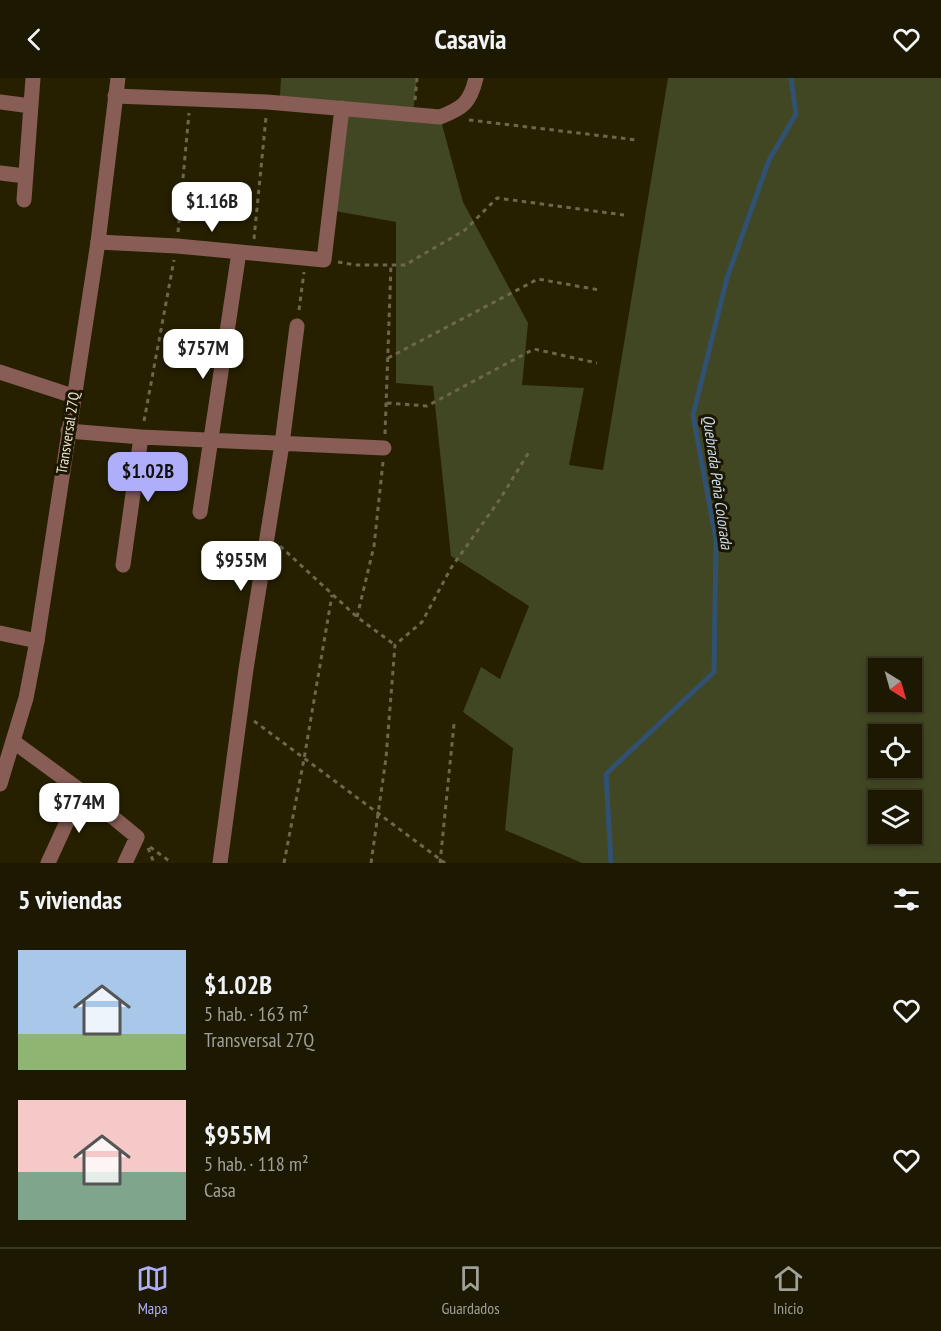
<!DOCTYPE html>
<html lang="es">
<head>
<meta charset="utf-8">
<style>
  body { margin:0; font-family:"PT Sans Narrow",sans-serif; background:#292510; color:#f1f3f6; height:100vh; display:flex; flex-direction:column; font-size:22px; white-space:nowrap }
  * { box-sizing:border-box; margin:0 }
  p { font-size:20px; color:#a0a099 }
  .icon { flex:none; width:33px; height:33px; fill:none; stroke:currentColor; stroke-width:2; stroke-linecap:round; stroke-linejoin:round }
  .map { position:relative; height:785px; overflow:hidden }
  .details { display:flex; flex-direction:column; background:#1c1801; flex:1 }
  .details>* { flex:none }
  .needle { width:39px; rotate:143deg }
  .controls { position:absolute; left:868px; top:580px; display:grid; gap:12px }
  .controls a { display:grid; place-items:center; width:54px; height:54px; border-radius:0px; background:#1c1801; box-shadow:0 3px 9px #0003,0 0 0 2px #3a3723; font-size:30px }
  .price { position:absolute; translate:-50% -51px; padding:0 14px; border-radius:12px; background:#fff; color:#222; font-size:20px; line-height:39px; filter:drop-shadow(0 2px 3px #0008) }
  .price::after { content:''; position:absolute; left:50%; top:36px; width:18px; height:14px; margin-left:-9px; background:inherit; clip-path:polygon(0 0,100% 0,50% 100%) }
  .price.on { background:#afaefa; color:#111 }
  ul { padding:0; list-style:none }
  li { display:flex; align-items:center; gap:18px; height:150px; padding:0 18px }
  li span { display:grid; place-items:center; flex:none; width:168px; height:120px; border-radius:0px; color:#555 }
  li>.icon { margin-inline-start:auto }
  span .icon { width:72px; height:72px; fill:#fffc; stroke-width:1 }
  li b { font-size:26px }
  h2 { display:flex; justify-content:space-between; align-items:center; height:72px; padding:0 18px; font-size:26px }
  header { display:flex; justify-content:space-between; align-items:center; height:78px; padding:0 18px; background:#1c1801; font-size:27px; font-weight:700 }
  .tab-bar { display:flex; justify-content:space-around; align-items:center; height:84px; border-top:2px solid #3a3723; background:#1c1801; font-size:16px; color:#a0a099 }
  .tab-bar a { display:grid; justify-items:center; gap:3px }
  .tab-bar .on { color:#afaefa }
  .map>svg:first-child { display:block }
  .green { fill:#424723; fill-rule:evenodd }
  .lines { fill:none; stroke-linecap:round; stroke-linejoin:round }
  .stream { stroke:#305171; stroke-width:5 }
  .path { stroke:#6c674d; stroke-width:3; stroke-dasharray:4.5 4.5; stroke-linecap:butt }
  .minor { stroke:#875d55; stroke-width:15 }
  .tertiary { stroke:#875d55; stroke-width:15 }
  .labels { text-anchor:middle; stroke-width:6; stroke-linejoin:round; paint-order:stroke }
  .street-label { font-size:15px; fill:#ede9d7; stroke:#1c1600 }
  .water-label { font-size:16px; font-style:italic; fill:#c9def5; stroke:#1c1600 }
</style>
</head>
<body>
<header><svg class="icon" aria-label="back" viewBox="0 0 24 24"><path d="M15 5l-7 7 7 7"/></svg>Casavia<svg class="icon" aria-label="heart" viewBox="0 0 24 24"><path d="M12 20l-8-8c-3-5 5-10 8-4 3-6 11-1 8 4z"/></svg></header>
<div class="map">
<svg width="941" height="785" viewBox="0 0 941 785">
  <rect width="100%" height="100%" fill="#262001"/>
  <path class="green" d="M281,0H417L413,35L440,39L463,124L528,245L522,307L584,310L569,387L603,392L668,0H941V785H582L505,752L513,670L463,634L481,589L500,601L529,528L451,478L433,308L396,305V144L335,133L349,27L280,19ZM879,591H912V624H879ZM879,657H912V690H879ZM879,723H912V756H879Z"/>
  <g class="lines">
    <path class="stream" d="M611,785L606,696L714,594L716,462L693,337L727,200L769,82L796,36L791,0"/>
    <path class="path" d="M415,22L417,0
      M469,42L637,62
      M178,154L189,35
      M254,161L266,39
      M338,184L355,187H405L465,152L497,120L624,137
      M299,232L304,194
      M388,280L538,201L599,212
      M387,325L427,328L534,271L597,285
      M144,343L174,182
      M385,356L391,187
      M280,468L357,539L395,567
      M357,539L374,468L383,384
      M254,643L445,785
      M150,769L172,785
      M148,770L154,785
      M284,785L304,681L332,517
      M371,785L386,680L395,567L422,544L451,490L500,421L529,374
      M440,785L454,646"/>
    <path class="minor" d="M115,18L267,24L440,39C463,30 470,25 476,0
      M0,24L31,28
      M0,95L25,98
      M24,122L33,0
      M98,164L177,168L324,182L342,30
      M0,294L73,318
      M68,353L141,359L384,370
      M200,434L239,174
      M123,487L141,359
      M0,555L37,563
      M14,664L81,713L137,759L125,785
      M48,785L81,713
      M220,785L246,591L282,366L297,248"/>
    <path class="tertiary" d="M0,706L26,620L37,563L98,164L118,0"/>
  </g>
  <g class="labels">
    <g class="street-label">
      <text transform="translate(68 355) rotate(-81)" y="5">Transversal 27Q</text>
    </g>
    <g class="water-label">
      <text transform="translate(718 404) rotate(82)" y="6">Quebrada Peña Colorada</text>
    </g>
  </g>
</svg>
<div class="controls">
<a><svg class="needle" viewBox="-14 -14 28 28"><path d="M0-13l5 13h-10z" fill="#e53935"/><path d="M0 13l5-13h-10z" fill="#a0a099"/></svg></a>
<a><svg class="icon" aria-label="locate" viewBox="0 0 24 24"><circle cx="12" cy="12" r="6"/><path d="M12 2v4M12 18v4M2 12h4M18 12h4"/></svg></a>
<a><svg class="icon" aria-label="layers" viewBox="0 0 24 24"><path d="M12 4l9 5-9 5-9-5zM3 14l9 5 9-5"/></svg></a>
</div>
<b class="price" style="left:212px;top:155px">$1.16B</b>
<b class="price" style="left:203px;top:302px">$757M</b>
<b class="price on" style="left:148px;top:425px">$1.02B</b>
<b class="price" style="left:241px;top:514px">$955M</b>
<b class="price" style="left:79px;top:756px">$774M</b>
</div>
<section class="details">
<h2>5 viviendas<svg class="icon" aria-label="filters" viewBox="0 0 24 24"><path d="M4 7h16M4 17h16"/><circle cx="9" cy="7" r="2"/><circle cx="15" cy="17" r="2"/></svg></h2>
<ul>
<li><span style="background:linear-gradient(#a9c7e8 70%,#8fb573 0)"><svg class="icon" aria-label="home" viewBox="0 0 24 24"><path d="M3 11l9-7 9 7M6 9v11h12V9"/></svg></span><div><b>$1.02B</b><p>5 hab. · 163 m²</p><p>Transversal 27Q</p></div><svg class="icon" aria-label="heart" viewBox="0 0 24 24"><path d="M12 20l-8-8c-3-5 5-10 8-4 3-6 11-1 8 4z"/></svg></li>
<li><span style="background:linear-gradient(#f6c9c9 60%,#7fa58c 0)"><svg class="icon" aria-label="home" viewBox="0 0 24 24"><path d="M3 11l9-7 9 7M6 9v11h12V9"/></svg></span><div><b>$955M</b><p>5 hab. · 118 m²</p><p>Casa</p></div><svg class="icon" aria-label="heart" viewBox="0 0 24 24"><path d="M12 20l-8-8c-3-5 5-10 8-4 3-6 11-1 8 4z"/></svg></li>
</ul>
</section>
<nav class="tab-bar">
<a class="on"><svg class="icon" aria-label="map" viewBox="0 0 24 24"><path d="M3 6l6-2 6 2 6-2v14l-6 2-6-2-6 2zM9 4v14M15 6v14"/></svg>Mapa</a>
<a><svg class="icon" aria-label="saved" viewBox="0 0 24 24"><path d="M7 4h10v16l-5-4-5 4z"/></svg>Guardados</a>
<a><svg class="icon" aria-label="home" viewBox="0 0 24 24"><path d="M3 11l9-7 9 7M6 9v11h12V9"/></svg>Inicio</a>
</nav>
</body>
</html>
